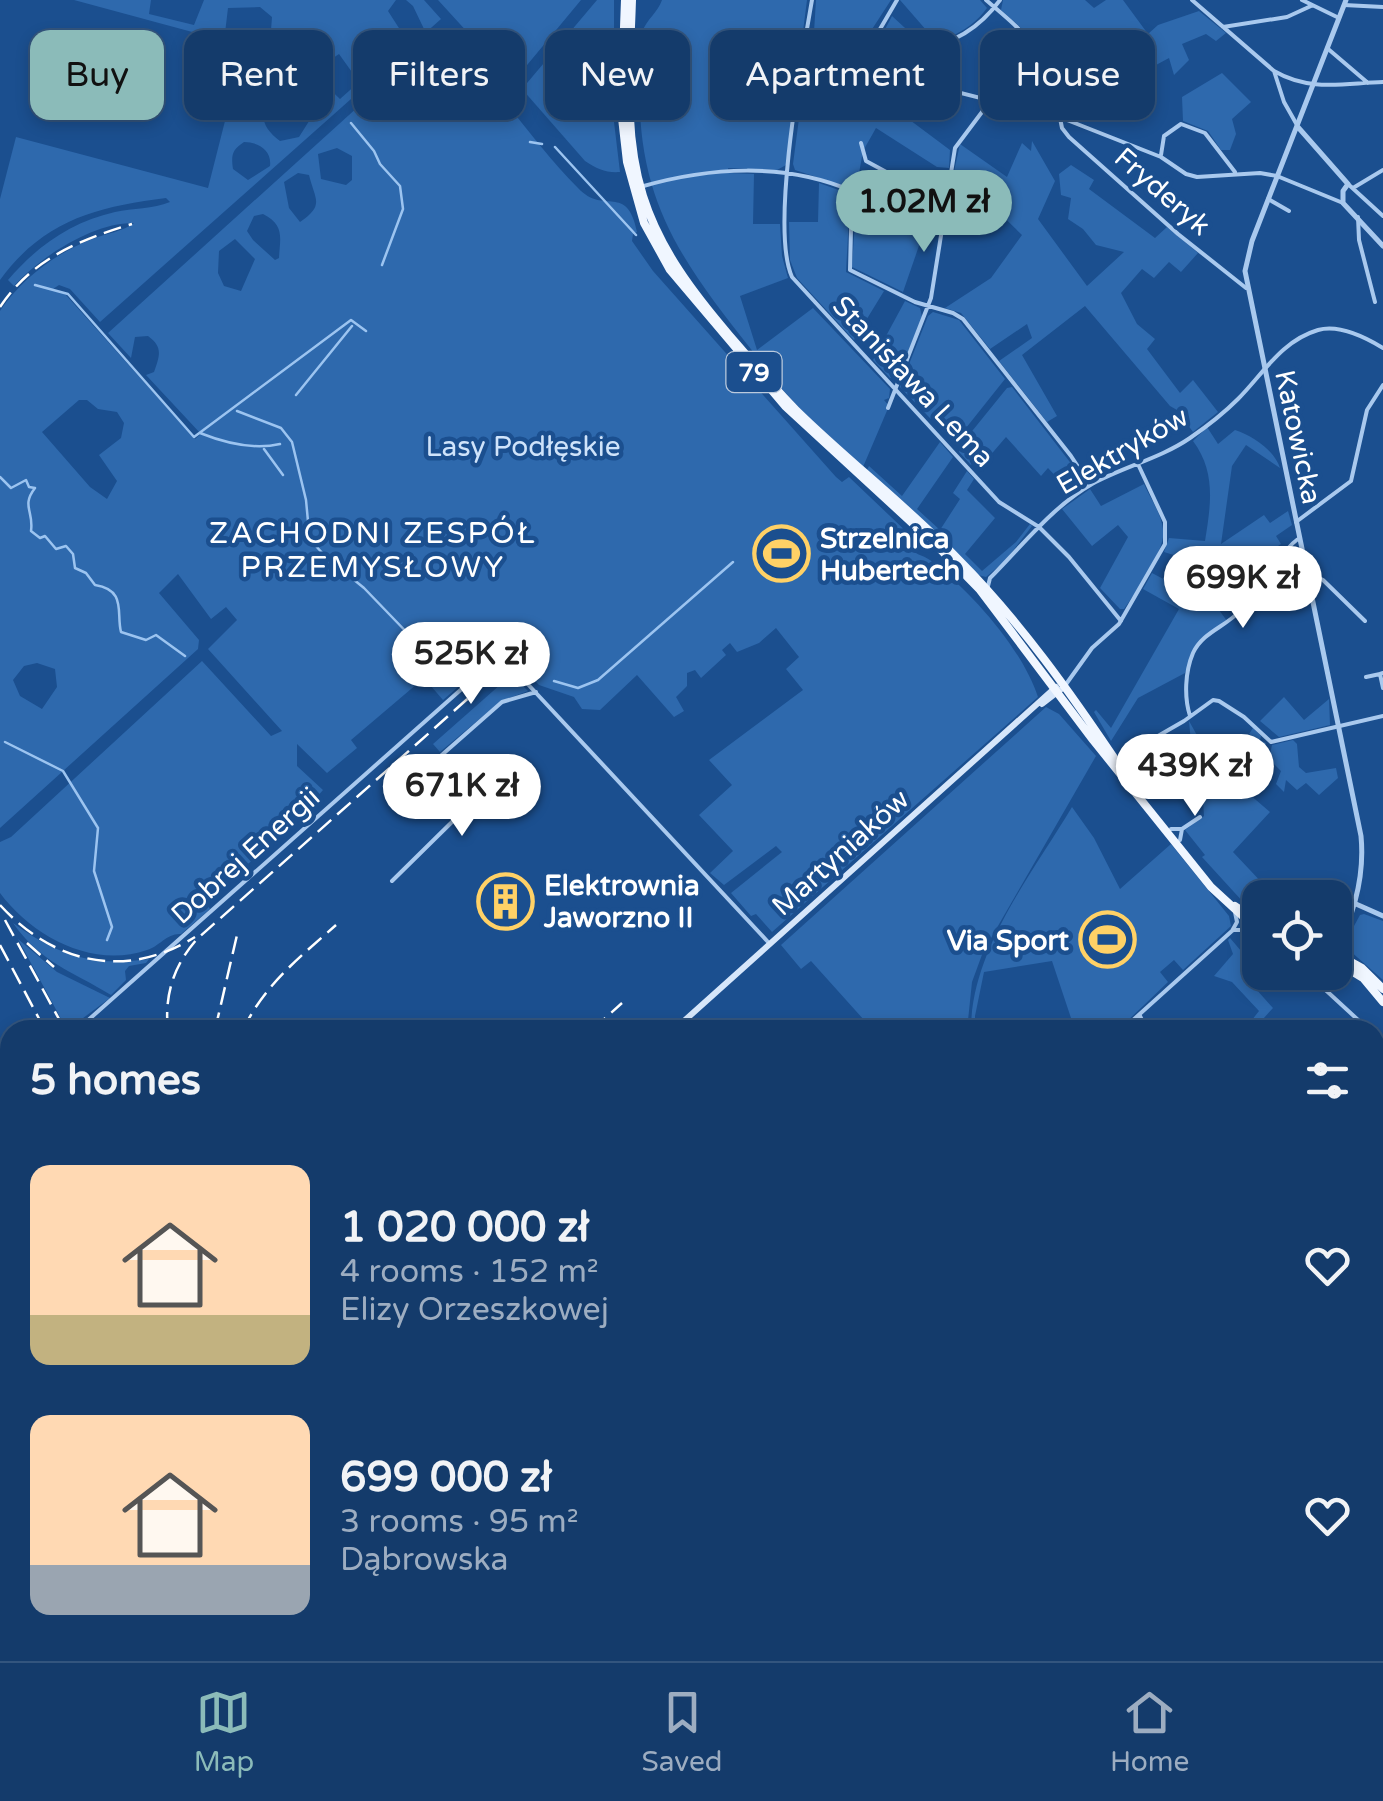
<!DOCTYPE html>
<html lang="en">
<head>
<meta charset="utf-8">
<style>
  body { margin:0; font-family:"Varela Round",sans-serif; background:#1d4271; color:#f1f3f6; height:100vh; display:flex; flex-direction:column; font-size:38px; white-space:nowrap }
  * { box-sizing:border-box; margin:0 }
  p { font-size:32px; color:#9dadc1 }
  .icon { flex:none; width:55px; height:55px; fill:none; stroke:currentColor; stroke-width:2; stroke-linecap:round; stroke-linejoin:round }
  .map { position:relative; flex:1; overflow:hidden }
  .details { position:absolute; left:0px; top:1020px; width:1385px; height:642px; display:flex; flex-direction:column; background:#143b6b; border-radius:30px 30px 0 0; box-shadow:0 5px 15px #0003,0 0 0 2px #33557e }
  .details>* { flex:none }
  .top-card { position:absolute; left:30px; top:30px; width:1325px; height:90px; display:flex; gap:20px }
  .controls { position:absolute; left:1242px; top:880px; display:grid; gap:20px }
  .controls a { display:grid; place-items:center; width:110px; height:110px; border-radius:20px; background:#143b6b; box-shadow:0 5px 15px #0003,0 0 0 2px #33557e; font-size:50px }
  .price { position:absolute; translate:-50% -85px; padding:0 22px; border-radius:35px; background:#fff; color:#222; font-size:32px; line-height:65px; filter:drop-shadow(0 2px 5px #0008) }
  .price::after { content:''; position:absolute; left:50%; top:60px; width:30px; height:22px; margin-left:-15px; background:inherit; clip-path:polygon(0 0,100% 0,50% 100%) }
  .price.current { background:#8bbbb9; color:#111 }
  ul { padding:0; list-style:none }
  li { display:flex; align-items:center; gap:30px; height:250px; padding:0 30px }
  li span { display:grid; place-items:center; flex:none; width:280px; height:200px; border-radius:20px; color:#555 }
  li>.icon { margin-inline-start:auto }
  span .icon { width:120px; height:120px; fill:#fffc; stroke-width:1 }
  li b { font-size:42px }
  h2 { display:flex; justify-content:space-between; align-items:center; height:120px; padding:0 30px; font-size:42px }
  .chip { padding:0 35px; border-radius:20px; background:#143b6b; box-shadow:0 5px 15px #0003,0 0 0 2px #33557e; font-size:35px; line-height:90px }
  .chip.current { background:#8bbbb9; color:#111 }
  .tabs { display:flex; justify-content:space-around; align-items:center; height:140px; border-top:2px solid #33557e; background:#143b6b; font-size:28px; color:#9dadc1 }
  .tabs a { display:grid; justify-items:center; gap:5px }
  .tabs .current { color:#8bbbb9 }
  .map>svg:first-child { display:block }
  .green { fill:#2e69ad; fill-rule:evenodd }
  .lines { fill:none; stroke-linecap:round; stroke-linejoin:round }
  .stream { stroke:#9cc4f0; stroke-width:2.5 }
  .minor { stroke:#a9c9ee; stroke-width:4 }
  .tertiary { stroke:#a9c9ee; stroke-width:5 }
  .secondary { stroke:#d6e6fa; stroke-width:6 }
  .primary { stroke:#f0f6ff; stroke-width:8 }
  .rail { stroke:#fff; stroke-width:2.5; stroke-dasharray:18 8; stroke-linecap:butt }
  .labels { text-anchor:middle; stroke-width:9; stroke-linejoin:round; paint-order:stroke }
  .shield { fill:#1b4f8f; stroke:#bbcadd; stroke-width:2.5 }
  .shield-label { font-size:25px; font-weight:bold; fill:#fff }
  .street-label { font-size:28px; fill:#fff; stroke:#1b4f8f }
  .park-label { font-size:28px; fill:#cfe3fa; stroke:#1b4f8f }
  .poi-label { font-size:28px; font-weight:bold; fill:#fff; stroke:#1b4f8f; text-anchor:start }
  .neighbourhood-label { font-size:30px; letter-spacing:2.5px; fill:#fff; stroke:#1b4f8f }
</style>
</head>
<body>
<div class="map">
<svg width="1383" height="1661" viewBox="0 0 1383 1661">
  <rect width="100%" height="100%" fill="#1b4f8f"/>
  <path class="green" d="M74,0H151L149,14L194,25L204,0H396L388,11L406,39L411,40L424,29L413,6L406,0H424L441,19L100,322L70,289L59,285L53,289L66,295L195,439L201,434L146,375L154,372C160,355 163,347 148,336L135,337L131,358L108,333L444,29C492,79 529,138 578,188C604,216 627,182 637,232L633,234L632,241L653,271L836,477L842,482L849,477L911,536L913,544L909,548C917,556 925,555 934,563C974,595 1022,649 1038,697L772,932L756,914L751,916L731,893L782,852L776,846L724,885L710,873L733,851L699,815L732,785L709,760L803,690L786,669L799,657L776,628L759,643L737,652L730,643L722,650L726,655L701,678L695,670L687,673V686L676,697L684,711L674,717L637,675L600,710L582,709L574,697L539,685L515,661L500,658L472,670V675L443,700L424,678L351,740L357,748L327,773L297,744V766L323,790L291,827L205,901L210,909L181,934C167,933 160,946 147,950C92,969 32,936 0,893V842L11,837L202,661L271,736L282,731L208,649L237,620L226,607L211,619L178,574L159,593L199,640L198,649L0,828V311C22,278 55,254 92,239C105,234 124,231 134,223C95,222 41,256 14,286L8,280C37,246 71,222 115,212C133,208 153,209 170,202L166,198C96,207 44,220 0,280V199L16,137L208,188L244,46ZM260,7L272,17L271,30L256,45L225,33L228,8ZM339,54L359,82L340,99L312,72ZM277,95L295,97L311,118L299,137L280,141C266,130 260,121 265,102ZM244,142C258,142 272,150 270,166L248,180L233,169C231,155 232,150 244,142ZM337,148L352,156V180L346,185L321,179L318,154ZM298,173L309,175C315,200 325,205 300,222L289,208L284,182ZM263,214C285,225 280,238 279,258L275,260L253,240L247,231L254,216ZM235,239L255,259L241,291L224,286L218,273L219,251ZM79,400H87L98,409L117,412L124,423L121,438L99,455L117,481L107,499L90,487L42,432ZM37,663L55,669L57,687L42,709L20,696L13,680L24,666Z
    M438,0H581L513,82Z
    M597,0H614V122L620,172C606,173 597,169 585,161L522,89Z
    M662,0H807L786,165L777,170L728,168L729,173L754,174L753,224H780L782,256L788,278L740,296L757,350L813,308L890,389L889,398L884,400L889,406L863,467L804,413L752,356L754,353C682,262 635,200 640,77C641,63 637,46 642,32C647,19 658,12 662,0Z
    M816,0H891L865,40L814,32Z
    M900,0H980L987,8C963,41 921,49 883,43L880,39L892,16L917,39L927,31Z
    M1003,0H1085L1094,8L1106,0H1123L1148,34L1158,25L1199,11L1226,33L1216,41L1206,34L1182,44L1189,60L1174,75L1169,58L1117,86L1114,82L1093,94L1085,82L1077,88L1071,81L1051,95L1040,87C1038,39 1036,41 1001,10Z
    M813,43L851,47L845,68L863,77L867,88L950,150L949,168L937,167L876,128L863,151L856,190L795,170L793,164L808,50Z
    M1222,73L1251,102L1232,119L1236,134L1230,150H1221L1208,131L1183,121L1182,97Z
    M1032,141L1055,181L1038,219L1087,286L1124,252L1096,245L1083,229L1068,219L1071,198L1061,195L1059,174L1071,165L1094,180L1089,189L1155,238L1167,227L1198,253L1181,272L1169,262L1154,278L1142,269L1121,293L1137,324L1155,339L1147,349L1180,393L1193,380L1218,412L1193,432L1177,410L1170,406L1085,306L1022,355L1057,416L1047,422L999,361L1032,338L1027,324L990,349L961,313L945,308L991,278L1022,235L986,200L953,176L960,144L1007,177L1022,143L1031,151Z
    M819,183L847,193L850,198L846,272L884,291L854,340L797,278L790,260L789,222H818Z
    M857,191L894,207L892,218L922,237L903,292L852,267Z
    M905,301L920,308L922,317L898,377L890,378L873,360Z
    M933,312L959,320L1005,379L954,443L900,387L928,316Z
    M1012,387L1083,479L1082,487L1072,494L1048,468L1041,476L1006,437L988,458L979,454L971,465L959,452L960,446L1007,388Z
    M1207,427L1218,444L1235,430C1253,436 1274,450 1280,468L1246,445L1232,466L1221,544L1264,515L1270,523L1288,511L1292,525L1276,536L1281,544L1244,568L1250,581L1223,593L1228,603L1219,610L1227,621L1200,640L1185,673L1138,698L1111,741L1094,712L1096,710L1111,728L1179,609L1143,589L1152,573L1188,592L1199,563L1164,552L1169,538L1205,541C1211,504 1216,472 1193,441Z
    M940,442L953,457L917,509L940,530L960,499L953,493L967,471L974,479L967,490L995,518L965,554L982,571L1016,542L1030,524L1032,526L1005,561L986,577L978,575L867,470L869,466L902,496Z
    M1144,484C1150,498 1161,513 1163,529C1167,549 1136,592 1124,609H1120L1100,588L1128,537L1118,525L1092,546L1062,509L1090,489L1101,506Z
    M504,673L515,678L528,691L501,701L440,752L433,744L501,684L492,674Z
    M1284,697L1304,720L1329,699L1330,725L1279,737L1260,721Z
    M1046,707L1059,714L1096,756L983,952L972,982L967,1030H873L811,961L801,969L781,945Z
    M1189,721L1198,737L1195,743L1202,749L1197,757L1201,764L1229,782L1257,740L1249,734L1253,728L1261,736L1260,740L1266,743C1265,762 1255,774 1242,788L1270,812L1233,852L1265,886L1249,904L1244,903L1202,857L1205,855L1185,830L1204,816L1201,765L1193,764Z
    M1293,740L1297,744L1299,767L1306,773L1336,768L1338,778L1319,795L1306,783L1297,790L1286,780L1284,792L1276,784L1281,771L1269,759L1272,745Z
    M1072,807L1094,838L1120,889L1171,844L1229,916L1231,926L1183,970L1174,960L1160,972L1168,982L1118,1030H1075L1052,961L984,972L975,1016V1030H971C971,950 1032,874 1072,807Z
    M1364,914L1383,921V980L1349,950L1348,937L1360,915Z
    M13,923C59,956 93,967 149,959L146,963L129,966L125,971L126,980L111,995C72,971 41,963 13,923Z
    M1230,938L1242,952L1256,941L1260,943V951L1240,971L1273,1008L1253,1030H1244L1259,1011L1232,982L1214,976L1233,954L1228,940Z
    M18,939L57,972L110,998L67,1030Z
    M0,1145L10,1169V1394L0,1400Z
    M41,1652H702L709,1661H287L280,1655L274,1656L270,1661H31Z
    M819,1653V1652L1060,1653L1048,1661H822Z"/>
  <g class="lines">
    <path class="stream" d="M351,123L374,151L380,164L400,186L403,209L382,265
      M530,142L542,144
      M555,147L636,235
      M35,285L68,294L194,437L351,320L366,331
      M296,395L352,326
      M237,411L281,428L292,442L306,500L309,532L314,544L326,557L364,588L417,643L471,659
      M200,433C225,443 254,450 280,444
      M264,449L283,475
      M0,477L11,488L26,480L29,487L35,488C21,506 34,511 31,531L40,538L45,536L56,549L66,546L73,554L75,568L86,573L95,585C127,590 116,613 121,632L146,640L156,635L185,656
      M554,681L578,688L598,680L733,562
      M5,742L63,771L98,828L94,871L112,927L107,940
      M0,1329L10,1340
      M0,1591L10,1582"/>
    <path class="minor" d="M812,0C802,58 770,228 792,277L999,502L1039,527L1069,557L1121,621
      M986,0C1031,38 1045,47 1034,109
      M1192,0L1274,71L1284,102L1297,125
      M1302,0L1339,18
      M1344,5L1383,7
      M1223,27L1287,17L1311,6
      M805,37C878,49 949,70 1000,0
      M873,48L876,36L897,0
      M1327,48L1368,83
      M1274,71C1310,92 1344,83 1383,82
      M886,74L1067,120L1161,157L1186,174L1197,177L1260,173L1277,176L1343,203
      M1060,118L1062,128L1069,137L1178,234L1246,288
      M861,143L866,161L903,181L946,211
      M1161,155L1164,136L1181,124L1205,133L1235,172
      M1348,184L1383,216
      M640,187C709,167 785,162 852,191L850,270L915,302L953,313L963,319L1071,456L1090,485
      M1353,188L1383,170
      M1268,199L1289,211
      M1358,217L1359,240L1375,302
      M888,408L931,298L955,148L988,104L1020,78L1030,62
      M1296,522L1351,481L1367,410L1383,385
      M920,534L919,547L930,544
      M1307,572L1323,580L1365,621
      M987,590L990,578C1022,546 1052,507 1092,484C1123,467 1161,458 1190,438C1206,427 1224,413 1238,399C1263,374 1281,341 1318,330C1339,324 1365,337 1383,348
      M1383,673L1380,674L1383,688
      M1366,677L1380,674
      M1064,687L1092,648L1119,624L1165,544V522L1137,462
      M1190,716C1184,697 1185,672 1193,653C1203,632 1225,627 1240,611C1254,596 1287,543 1300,538
      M1118,759L1184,721L1213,700L1219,701L1244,717L1271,742L1383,716
      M1171,829H1182L1180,840
      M1182,829L1200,817
      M392,881L456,818L455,813L424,777L427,768L502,702L536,692
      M1232,931L1237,922L1235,912
      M1306,972L1369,1030
      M1313,980H1319L1324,972
      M1140,1016L1147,1030
      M77,1030L474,678C490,666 507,666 523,679L769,943
      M1122,1030L1233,930H1244L1260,939
      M1375,1035L1383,1038
      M1375,1196L1380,1198L1375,1247
      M1375,1276H1383
      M1375,1430L1380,1434L1383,1431"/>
    <path class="tertiary" d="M1297,126L1348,184L1343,191V203L1383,246
      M1356,904L1383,916
      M1341,940L1349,959
      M1335,951C1354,915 1365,878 1361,836L1245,271L1252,241L1346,0
      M0,1136L10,1162"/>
    <path class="secondary" d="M1042,704L1064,687
      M674,1030L1056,687
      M0,1633L10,1624"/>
    <path class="primary" d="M625,0L621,109L627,162L644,223L670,270L785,406L937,546L980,590L1093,740L1211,887L1260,932
      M632,0C630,65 623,132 643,196C660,250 694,294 730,336C752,361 773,387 796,410C848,461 907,506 958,559C1020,621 1072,695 1121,768
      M1235,906L1260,923
      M1335,953L1362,968L1383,989
      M1335,961L1363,978L1383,1002
      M1375,1519L1383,1509
      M1375,1529L1383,1519
      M1267,1661L1273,1652
      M1276,1661L1283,1652"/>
    <path class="rail" d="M0,307C32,259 79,240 132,224
      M0,905C54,964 126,980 195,937
      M5,920L65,1030
      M27,943L54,967
      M0,945L45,1030
      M168,1030C164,995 174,965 197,939L491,678
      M215,1030L237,935
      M243,1030C264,985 300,957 336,925
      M592,1030L622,1003
      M0,1595L10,1586"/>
  </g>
  <defs>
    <symbol id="stadium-ring" viewBox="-11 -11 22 22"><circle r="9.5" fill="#1b4f8f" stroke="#ffd166" stroke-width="1.5"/><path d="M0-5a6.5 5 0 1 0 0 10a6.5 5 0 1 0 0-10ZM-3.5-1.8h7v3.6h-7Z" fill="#ffd166"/></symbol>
    <symbol id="building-ring" viewBox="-11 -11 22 22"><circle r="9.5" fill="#1b4f8f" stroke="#ffd166" stroke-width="1.5"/><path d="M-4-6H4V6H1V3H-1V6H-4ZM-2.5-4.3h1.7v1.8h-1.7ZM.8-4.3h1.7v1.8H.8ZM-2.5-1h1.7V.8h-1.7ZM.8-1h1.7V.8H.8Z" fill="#ffd166"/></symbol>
  </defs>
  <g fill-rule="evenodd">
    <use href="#stadium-ring" x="750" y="522" width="63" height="63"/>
    <use href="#building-ring" x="474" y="870" width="63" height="63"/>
    <use href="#stadium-ring" x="1076" y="908" width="63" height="63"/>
  </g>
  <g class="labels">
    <rect class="shield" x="726.5" y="352" width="55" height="40" rx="8"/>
    <g class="shield-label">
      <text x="754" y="381">79</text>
    </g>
    <g class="street-label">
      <text transform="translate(1163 191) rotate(41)" y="10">Fryderyk</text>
      <text transform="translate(914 381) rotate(47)" y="10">Stanisława Lema</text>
      <text transform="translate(1299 437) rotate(78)" y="10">Katowicka</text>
      <text transform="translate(1122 450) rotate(-30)" y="10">Elektryków</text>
      <text transform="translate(840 852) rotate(-42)" y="10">Martyniaków</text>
      <text transform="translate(245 855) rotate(-42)" y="10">Dobrej Energii</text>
    </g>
    <g class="park-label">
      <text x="523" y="456">Lasy Podłęskie</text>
    </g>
    <g class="poi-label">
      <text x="820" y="548">Strzelnica<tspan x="820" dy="32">Hubertech</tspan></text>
      <text x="544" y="895">Elektrownia<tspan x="544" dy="32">Jaworzno II</tspan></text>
      <text x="1069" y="950" text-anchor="end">Via Sport</text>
    </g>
    <g class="neighbourhood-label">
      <text x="373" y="543">ZACHODNI ZESPÓŁ<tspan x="373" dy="34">PRZEMYSŁOWY</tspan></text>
    </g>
  </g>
</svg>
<div class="controls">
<a><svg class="icon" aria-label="locate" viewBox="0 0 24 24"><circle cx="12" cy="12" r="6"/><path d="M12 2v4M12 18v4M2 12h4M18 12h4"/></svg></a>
</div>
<b class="price current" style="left:924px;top:255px">1.02M zł</b>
<b class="price" style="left:1243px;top:631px">699K zł</b>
<b class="price" style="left:471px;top:707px">525K zł</b>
<b class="price" style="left:1195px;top:819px">439K zł</b>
<b class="price" style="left:462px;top:839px">671K zł</b>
<div class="top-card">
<a class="chip current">Buy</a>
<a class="chip">Rent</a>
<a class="chip">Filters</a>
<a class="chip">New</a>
<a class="chip">Apartment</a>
<a class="chip">House</a>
</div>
<section class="details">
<h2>5 homes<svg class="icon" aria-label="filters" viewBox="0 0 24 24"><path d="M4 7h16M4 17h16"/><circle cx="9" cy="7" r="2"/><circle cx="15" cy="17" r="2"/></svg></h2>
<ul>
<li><span style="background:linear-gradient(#ffd9b3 75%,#c2b280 0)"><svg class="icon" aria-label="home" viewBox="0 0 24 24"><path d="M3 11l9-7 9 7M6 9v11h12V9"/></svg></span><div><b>1 020 000 zł</b><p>4 rooms · 152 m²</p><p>Elizy Orzeszkowej</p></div><svg class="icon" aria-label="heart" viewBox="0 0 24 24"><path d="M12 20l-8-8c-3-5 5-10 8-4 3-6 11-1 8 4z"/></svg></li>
<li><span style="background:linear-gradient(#ffd9b3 75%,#9aa5b1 0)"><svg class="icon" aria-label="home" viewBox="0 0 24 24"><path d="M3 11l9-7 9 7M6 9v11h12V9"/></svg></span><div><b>699 000 zł</b><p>3 rooms · 95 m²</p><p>Dąbrowska</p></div><svg class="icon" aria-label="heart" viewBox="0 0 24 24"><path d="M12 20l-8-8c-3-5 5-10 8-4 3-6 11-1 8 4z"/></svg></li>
</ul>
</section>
</div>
<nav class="tabs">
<a class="current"><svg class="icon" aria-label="map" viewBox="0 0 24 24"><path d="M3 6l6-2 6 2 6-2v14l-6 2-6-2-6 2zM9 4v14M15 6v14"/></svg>Map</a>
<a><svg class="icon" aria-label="saved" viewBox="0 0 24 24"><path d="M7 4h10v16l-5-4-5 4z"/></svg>Saved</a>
<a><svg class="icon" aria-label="home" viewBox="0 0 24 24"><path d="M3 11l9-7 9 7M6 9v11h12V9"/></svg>Home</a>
</nav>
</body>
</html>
